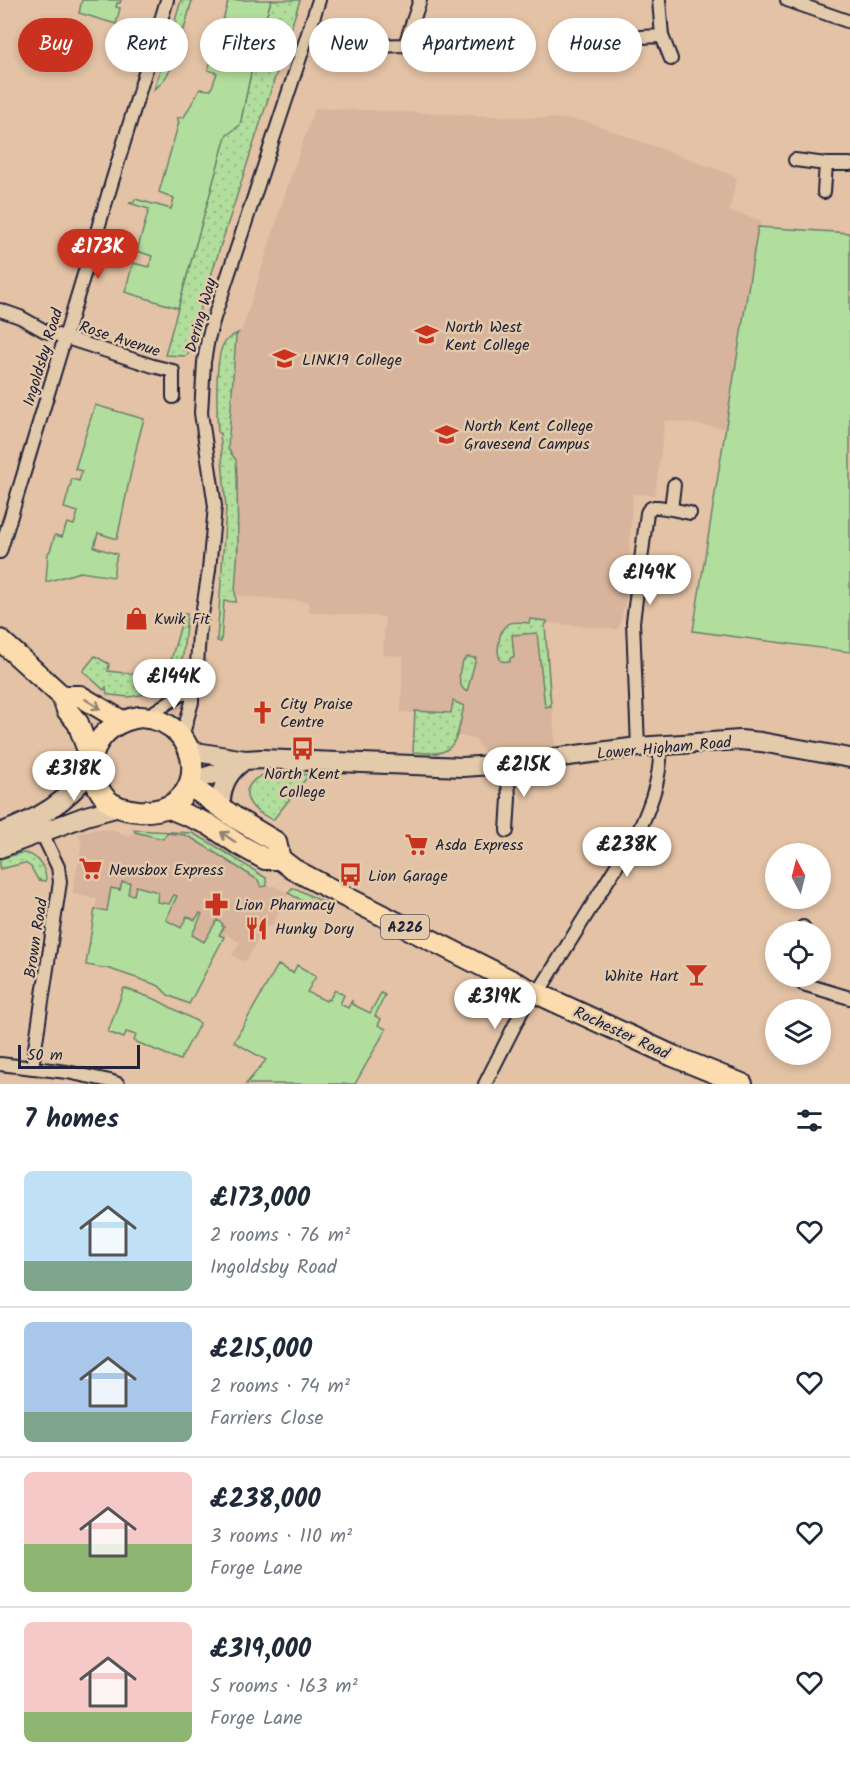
<!DOCTYPE html>
<html lang="en">
<head>
<meta charset="utf-8">
<style>
  body { margin:0; font-family:Kalam,sans-serif; background:#f6f6f7; color:#1f2937; height:100vh; display:flex; flex-direction:column; font-size:22px; white-space:nowrap }
  * { box-sizing:border-box; margin:0 }
  p { font-size:20px; color:#747a83 }
  .icon { flex:none; width:33px; height:33px; fill:none; stroke:currentColor; stroke-width:2; stroke-linecap:round; stroke-linejoin:round }
  .map { position:relative; height:1084px; overflow:hidden }
  .details { display:flex; flex-direction:column; background:#fff; flex:1 }
  .details>* { flex:none }
  .guide { position:absolute; left:18px; top:18px; width:814px; height:54px; display:flex; gap:12px }
  .needle { width:39px; rotate:353deg }
  .fabs { position:absolute; left:765px; top:843px; display:grid; gap:12px }
  .fabs a { display:grid; place-items:center; width:66px; height:66px; border-radius:50%; background:#fff; box-shadow:0 3px 9px #0003; font-size:30px }
  .scale { position:absolute; left:18px; bottom:15px; width:122px; box-sizing:border-box; padding-left:6px; border:3px solid #22223b; border-top:0; font-size:16px; line-height:21px; white-space:nowrap; color:#22223b; -webkit-text-stroke:4px #e3caab; paint-order:stroke }
  .price { position:absolute; translate:-50% -51px; padding:0 14px; border-radius:21px; background:#fff; color:#222; font-size:20px; line-height:39px; filter:drop-shadow(0 2px 3px #0008) }
  .price::after { content:''; position:absolute; left:50%; top:36px; width:18px; height:14px; margin-left:-9px; background:inherit; clip-path:polygon(0 0,100% 0,50% 100%) }
  .price.on { background:#c8321e; color:#fff }
  ul { padding:0; list-style:none }
  li { display:flex; align-items:center; gap:18px; height:150px; padding:0 24px }
  li+li { border-top:2px solid #e0e1e3 }
  li span { display:grid; place-items:center; flex:none; width:168px; height:120px; border-radius:9px; color:#555 }
  li>.icon { margin-inline-start:auto }
  span .icon { width:72px; height:72px; fill:#fffc; stroke-width:1 }
  li b { font-size:26px }
  h2 { display:flex; justify-content:space-between; align-items:center; height:72px; padding:0 24px; font-size:26px }
  .chip { padding:0 21px; border-radius:27px; background:#fff; box-shadow:0 3px 9px #0003; font-size:21px; line-height:54px }
  .chip.on { background:#c8321e; color:#fff }
  .map>svg:first-child { display:block }
  .built { fill:#d8b49c }
  .grass { fill:url(#grass-dots); stroke:#6a806c; stroke-width:1.5 }
  .green { fill:#b1de9c; stroke:#6a806c; stroke-width:1.5 }
  .lines { fill:none; stroke-linecap:round; stroke-linejoin:round }
  .street-casing { stroke:#22223b; stroke-width:16 }
  .secondary-casing { stroke:#22223b; stroke-width:22 }
  .primary-casing { stroke:#22223b; stroke-width:24 }
  .street { stroke:#e3caab; stroke-width:12 }
  .secondary { stroke:#e3caab; stroke-width:18 }
  .primary { stroke:#fcdcac; stroke-width:20 }
  .oneway { stroke:#8f7f74 }
  .labels { text-anchor:middle; stroke-width:5; stroke-linejoin:round; paint-order:stroke }
  .shield { fill:#e3caab; stroke:#5c545d; stroke-width:1.5 }
  .shield-label { font-size:15px; font-weight:bold; fill:#22223b }
  .street-label { font-size:16px; fill:#22223b; stroke:#e3caab }
  .poi-label { font-size:16px; fill:#22223b; stroke:#e3caab; text-anchor:start }
</style>
</head>
<body>
<div class="map">
<svg width="850" height="1084" viewBox="0 0 850 1084">
  <defs>
    <pattern id="grass-dots" width="8" height="8" patternUnits="userSpaceOnUse" patternTransform="scale(1.5)"><rect width="8" height="8" fill="#b1de9c"/><path d="M2 2h.1M6 6h.1" fill="none" stroke="#98be87" stroke-width="1.8" stroke-linecap="round"/></pattern>
  </defs>
  <rect width="100%" height="100%" fill="#e3c2a5"/>
  <filter id="ink" filterUnits="userSpaceOnUse"><feTurbulence type="fractalNoise" baseFrequency=".0167" numOctaves="2"/><feDisplacementMap in="SourceGraphic" scale="12" xChannelSelector="R" yChannelSelector="G"/><feConvolveMatrix kernelMatrix="1 2 1 2 8 2 1 2 1" color-interpolation-filters="sRGB"/></filter>
  <g filter="url(#ink)">
    <path class="built" d="M315,108L565,119L588,122L735,176L737,178L729,211L761,220L738,430L665,420L655,495L633,494L625,601L619,627L617,629L549,623L545,624L555,740L554,746L486,752L479,747L477,740L457,735L450,746L443,752H413L415,713L401,712L403,656L383,655L385,617L309,612V602L236,595L238,547L237,476L236,460L229,450L236,335L242,330L289,182Z
      M94,829L112,830L127,836L135,832L163,839L167,833L185,835L195,840L258,880L260,886H274L288,893L271,927L267,925L245,962L232,955L240,942L226,934L224,937L219,935L204,942L192,935L201,919L202,914L200,913L195,921L181,928L166,921L176,896L174,895L169,904L156,901L158,892L136,887L134,895L112,888L107,911L95,909L97,899L72,894L82,844L78,834Z"/>
    <path class="grass" d="M181,0H192L184,30L173,28Z
      M271,0H300L197,319L188,354L185,356L165,355L226,135L240,124L252,68Z
      M172,30L184,34C178,54 171,76 154,90Z
      M238,333L236,336L228,449L236,460L237,476L238,547L235,591L236,602L224,601L221,642L217,641L226,508L220,433H218C217,413 214,362 223,345C226,339 232,336 238,333Z
      M184,614H187L183,655L175,678L158,692L129,697L110,695L107,694L106,687L104,690L83,671L95,656L109,664L108,671L150,676L153,675V672H160L167,667L165,681Z
      M530,619L547,621V623L545,625L551,706L545,707L537,633L512,635L514,657L510,658V662L501,661C497,654 498,649 499,641C502,621 511,621 529,623Z
      M467,657L476,658L467,692C456,686 458,664 467,657Z
      M453,701L464,706C460,720 459,747 442,752C434,755 421,752 413,752L415,711L451,713Z
      M275,772L308,775V776L273,820C266,816 257,813 253,807C237,789 256,774 275,772Z
      M134,830L192,833L209,842L266,878L267,886L261,887L258,880L195,840L185,835L167,833L163,839L135,832Z
      M21,853C37,853 46,867 46,881L38,880L31,867L25,863L0,869V859Z
      M292,888L297,889L329,905V910L324,913L288,893Z"/>
    <path class="green" d="M82,0H121L120,3H117L116,7L120,8L116,24L79,13Z
      M224,0H271L252,68L240,125L226,136L178,308L125,292L133,263L149,267L152,256L137,251L149,209L129,203L134,202L135,199L171,209L174,198L159,192L179,122L177,118L184,117L200,89L211,90L217,73L208,70L213,54L221,56L225,44H227L230,35L228,33L220,31L228,2Z
      M758,227L850,233V652L693,631Z
      M95,405L144,419C132,459 126,499 117,539L98,533L94,547L117,554L114,569V577L80,572L46,582L48,553L50,551L55,535L62,537L67,523L74,525L78,512L64,508L72,479L79,481L82,471L75,469Z
      M122,882L130,883L128,894L134,895L136,886L158,892L157,902L169,904L174,895L177,896L166,920L181,928L187,916L195,920L200,913L202,914L192,935L204,942L217,920L223,924L222,926L224,927L219,935L224,937L223,939L189,1004L168,995L159,986L154,984L110,969L86,965L95,909L107,911L111,888L120,890Z
      M278,965L293,973L297,965L316,976L307,992L326,1001L327,999L329,1000L335,990L344,995L340,1004L348,1008L352,1000V1004L370,1013L381,993L385,995L375,1016L381,1019L378,1025L386,1029L355,1084H246L266,1060L234,1042Z
      M124,988L157,1000L200,1023L180,1060L134,1041L136,1035L126,1032L124,1038L108,1032Z"/>
    <g class="lines">
      <defs>
        <path id="street" d="M659,0L662,36L671,59
          M787,0L850,22
          M640,37L662,36
          M405,45L420,0
          M374,46L405,45L506,56
          M795,160L826,164H850
          M824,192L826,164
          M0,310L20,317L45,331L153,366L173,371V397
          M671,509L690,513
          M0,552L167,0
          M145,718L192,687
          M182,737L192,702V687L197,665L199,634L209,570L215,506L201,413L204,362L208,339L214,318L319,0
          M638,747L633,622L647,513C651,503 662,508 671,509L674,485
          M507,831L509,798L507,764
          M803,932V927
          M800,976L801,982L803,984L850,998
          M538,993L640,828C652,802 662,774 660,745
          M0,1064L67,1072L110,1081L118,1084
          M32,1068L60,882L58,867L39,827
          M485,1084L532,991"/>
        <path id="secondary" d="M190,751L245,760L262,759L463,767L507,764L638,747L740,740L761,742L850,758
          M191,781L234,768
          M221,807C220,788 228,771 245,760
          M0,833C40,818 66,803 92,769
          M0,848L86,816L119,807"/>
        <path id="primary" d="M0,640L62,696H80L122,721
          M62,696L67,710L78,723L92,762
          M140,717C207,720 213,816 138,811C127,810 113,807 105,798C77,763 97,723 140,717Z
          M189,785L237,819L276,842L280,859
          M169,808L208,824L238,844L265,859H280L293,869L340,894L532,991L673,1056L742,1084"/>
      </defs>
      <use href="#street" class="street-casing"/>
      <use href="#secondary" class="secondary-casing"/>
      <use href="#primary" class="primary-casing"/>
      <use href="#street" class="street"/>
      <use href="#secondary" class="secondary"/>
      <use href="#primary" class="primary"/>
    </g>
    <defs><path id="oneway-shaft" d="M-6 0H5M1.5-3L5.5 0L1.5 3" fill="none" stroke-width="1.6" stroke-linecap="round" stroke-linejoin="round" transform="scale(1.5)"/></defs>
    <g class="oneway">
      <use href="#oneway-shaft" transform="translate(93 704) rotate(32)"/>
      <use href="#oneway-shaft" transform="translate(228 837) rotate(-145)"/>
    </g>
  </g>
  <defs>
    <symbol id="university-bare" viewBox="-9 -9 18 18"><path d="M0-5L7-2L0 1L-7-2ZM-4 1L0 2.5L4 1V4Q0 6-4 4Z" fill="#c8321e" stroke="#e3caab" stroke-width="2.5" paint-order="stroke"/></symbol>
    <symbol id="shop-bare" viewBox="-9 -9 18 18"><path d="M-5-2.5h2.3a2.7 3.5 0 0 1 5.4 0H5L5.5 6h-11ZM-1.5-2.5h3a1.5 2.3 0 0 0-3 0Z" fill="#c8321e" stroke="#e3caab" stroke-width="2.5" paint-order="stroke"/></symbol>
    <symbol id="church-bare" viewBox="-9 -9 18 18"><path d="M-1.2-6h2.4v3.5h3.3v2.4h-3.3V6h-2.4V-.1h-3.3v-2.4h3.3Z" fill="#c8321e" stroke="#e3caab" stroke-width="2.5" paint-order="stroke"/></symbol>
    <symbol id="bus-bare" viewBox="-9 -9 18 18"><path d="M-5-6H5V4H4V6H2V4H-2V6H-4V4H-5ZM-3.5-4V0h7V-4ZM-3.5 1.2v1.5H-2V1.2ZM2 1.2v1.5H3.5V1.2Z" fill="#c8321e" stroke="#e3caab" stroke-width="2.5" paint-order="stroke"/></symbol>
    <symbol id="supermarket-bare" viewBox="-9 -9 18 18"><path d="M-6-5.5h2.5l.6 2H6L4.5 2H-2.5L-4.4-4H-6ZM-1.5 3.2a1.3 1.3 0 1 0 .1 0ZM3 3.2a1.3 1.3 0 1 0 .1 0Z" fill="#c8321e" stroke="#e3caab" stroke-width="2.5" paint-order="stroke"/></symbol>
    <symbol id="pharmacy-bare" viewBox="-9 -9 18 18"><path d="M-2-6h4v4h4v4h-4v4h-4v-4h-4v-4h4Z" fill="#c8321e" stroke="#e3caab" stroke-width="2.5" paint-order="stroke"/></symbol>
    <symbol id="restaurant-bare" viewBox="-9 -9 18 18"><path d="M-5-6h1v4h1v-4h1v4h1v-4h1v5L-1.5 .5V6h-2V.5L-5-1ZM5-6V6H3V1.5H1.5Q1.5-4 5-6Z" fill="#c8321e" stroke="#e3caab" stroke-width="2.5" paint-order="stroke"/></symbol>
    <symbol id="bar-bare" viewBox="-9 -9 18 18"><path d="M-6-5H6L.8 .8V4.5H3.5V6h-7V4.5H-.8V.8Z" fill="#c8321e" stroke="#e3caab" stroke-width="2.5" paint-order="stroke"/></symbol>
  </defs>
  <g fill-rule="evenodd">
    <use href="#university-bare" x="410" y="318" width="33" height="33"/>
    <use href="#university-bare" x="268" y="342" width="33" height="33"/>
    <use href="#university-bare" x="430" y="418" width="33" height="33"/>
    <use href="#shop-bare" x="120" y="602" width="33" height="33"/>
    <use href="#church-bare" x="246" y="696" width="33" height="33"/>
    <use href="#bus-bare" x="286" y="732" width="33" height="33"/>
    <use href="#supermarket-bare" x="400" y="828" width="33" height="33"/>
    <use href="#supermarket-bare" x="74" y="852" width="33" height="33"/>
    <use href="#bus-bare" x="334" y="858" width="33" height="33"/>
    <use href="#pharmacy-bare" x="200" y="888" width="33" height="33"/>
    <use href="#restaurant-bare" x="240" y="912" width="33" height="33"/>
    <use href="#bar-bare" x="680" y="958" width="33" height="33"/>
  </g>
  <g class="labels">
    <rect class="shield" x="381" y="915" width="48" height="24" rx="4.5"/>
    <g class="shield-label">
      <text x="405" y="932">A226</text>
    </g>
    <g class="street-label">
      <text transform="translate(200 315) rotate(-74)" y="6">Dering Way</text>
      <text transform="translate(120 338) rotate(18)" y="6">Rose Avenue</text>
      <text transform="translate(42 357) rotate(-73)" y="6">Ingoldsby Road</text>
      <text transform="translate(664 747) rotate(-5)" y="6">Lower Higham Road</text>
      <text transform="translate(35 938) rotate(-81)" y="6">Brown Road</text>
      <text transform="translate(622 1032) rotate(25)" y="6">Rochester Road</text>
    </g>
    <g class="poi-label">
      <text x="445" y="332">North West<tspan x="445" dy="18">Kent College</tspan></text>
      <text x="302" y="365">LINK19 College</text>
      <text x="464" y="431">North Kent College<tspan x="464" dy="18">Gravesend Campus</tspan></text>
      <text x="154" y="624">Kwik Fit</text>
      <text x="280" y="709">City Praise<tspan x="280" dy="18">Centre</tspan></text>
      <text x="302" y="779" text-anchor="middle">North Kent<tspan x="302" dy="18">College</tspan></text>
      <text x="435" y="850">Asda Express</text>
      <text x="109" y="875">Newsbox Express</text>
      <text x="368" y="881">Lion Garage</text>
      <text x="235" y="910">Lion Pharmacy</text>
      <text x="275" y="934">Hunky Dory</text>
      <text x="679" y="981" text-anchor="end">White Hart</text>
    </g>
  </g>
</svg>
<div class="fabs">
<a><svg class="needle" viewBox="-14 -14 28 28"><path d="M0-13l5 13h-10z" fill="#e53935"/><path d="M0 13l5-13h-10z" fill="#747a83"/></svg></a>
<a><svg class="icon" aria-label="locate" viewBox="0 0 24 24"><circle cx="12" cy="12" r="6"/><path d="M12 2v4M12 18v4M2 12h4M18 12h4"/></svg></a>
<a><svg class="icon" aria-label="layers" viewBox="0 0 24 24"><path d="M12 4l9 5-9 5-9-5zM3 14l9 5 9-5"/></svg></a>
</div>
<div class="scale">50 m</div>
<b class="price on" style="left:98px;top:280px">£173K</b>
<b class="price" style="left:650px;top:606px">£149K</b>
<b class="price" style="left:174px;top:710px">£144K</b>
<b class="price" style="left:524px;top:798px">£215K</b>
<b class="price" style="left:74px;top:802px">£318K</b>
<b class="price" style="left:627px;top:878px">£238K</b>
<b class="price" style="left:495px;top:1030px">£319K</b>
<div class="guide">
<a class="chip on">Buy</a>
<a class="chip">Rent</a>
<a class="chip">Filters</a>
<a class="chip">New</a>
<a class="chip">Apartment</a>
<a class="chip">House</a>
</div>
</div>
<section class="details">
<h2>7 homes<svg class="icon" aria-label="filters" viewBox="0 0 24 24"><path d="M4 7h16M4 17h16"/><circle cx="9" cy="7" r="2"/><circle cx="15" cy="17" r="2"/></svg></h2>
<ul>
<li><span style="background:linear-gradient(#bfe0f5 75%,#7fa58c 0)"><svg class="icon" aria-label="home" viewBox="0 0 24 24"><path d="M3 11l9-7 9 7M6 9v11h12V9"/></svg></span><div><b>£173,000</b><p>2 rooms · 76 m²</p><p>Ingoldsby Road</p></div><svg class="icon" aria-label="heart" viewBox="0 0 24 24"><path d="M12 20l-8-8c-3-5 5-10 8-4 3-6 11-1 8 4z"/></svg></li>
<li><span style="background:linear-gradient(#a9c7e8 75%,#7fa58c 0)"><svg class="icon" aria-label="home" viewBox="0 0 24 24"><path d="M3 11l9-7 9 7M6 9v11h12V9"/></svg></span><div><b>£215,000</b><p>2 rooms · 74 m²</p><p>Farriers Close</p></div><svg class="icon" aria-label="heart" viewBox="0 0 24 24"><path d="M12 20l-8-8c-3-5 5-10 8-4 3-6 11-1 8 4z"/></svg></li>
<li><span style="background:linear-gradient(#f6c9c9 60%,#8fb573 0)"><svg class="icon" aria-label="home" viewBox="0 0 24 24"><path d="M3 11l9-7 9 7M6 9v11h12V9"/></svg></span><div><b>£238,000</b><p>3 rooms · 110 m²</p><p>Forge Lane</p></div><svg class="icon" aria-label="heart" viewBox="0 0 24 24"><path d="M12 20l-8-8c-3-5 5-10 8-4 3-6 11-1 8 4z"/></svg></li>
<li><span style="background:linear-gradient(#f6c9c9 75%,#8fb573 0)"><svg class="icon" aria-label="home" viewBox="0 0 24 24"><path d="M3 11l9-7 9 7M6 9v11h12V9"/></svg></span><div><b>£319,000</b><p>5 rooms · 163 m²</p><p>Forge Lane</p></div><svg class="icon" aria-label="heart" viewBox="0 0 24 24"><path d="M12 20l-8-8c-3-5 5-10 8-4 3-6 11-1 8 4z"/></svg></li>
</ul>
</section>
</body>
</html>
